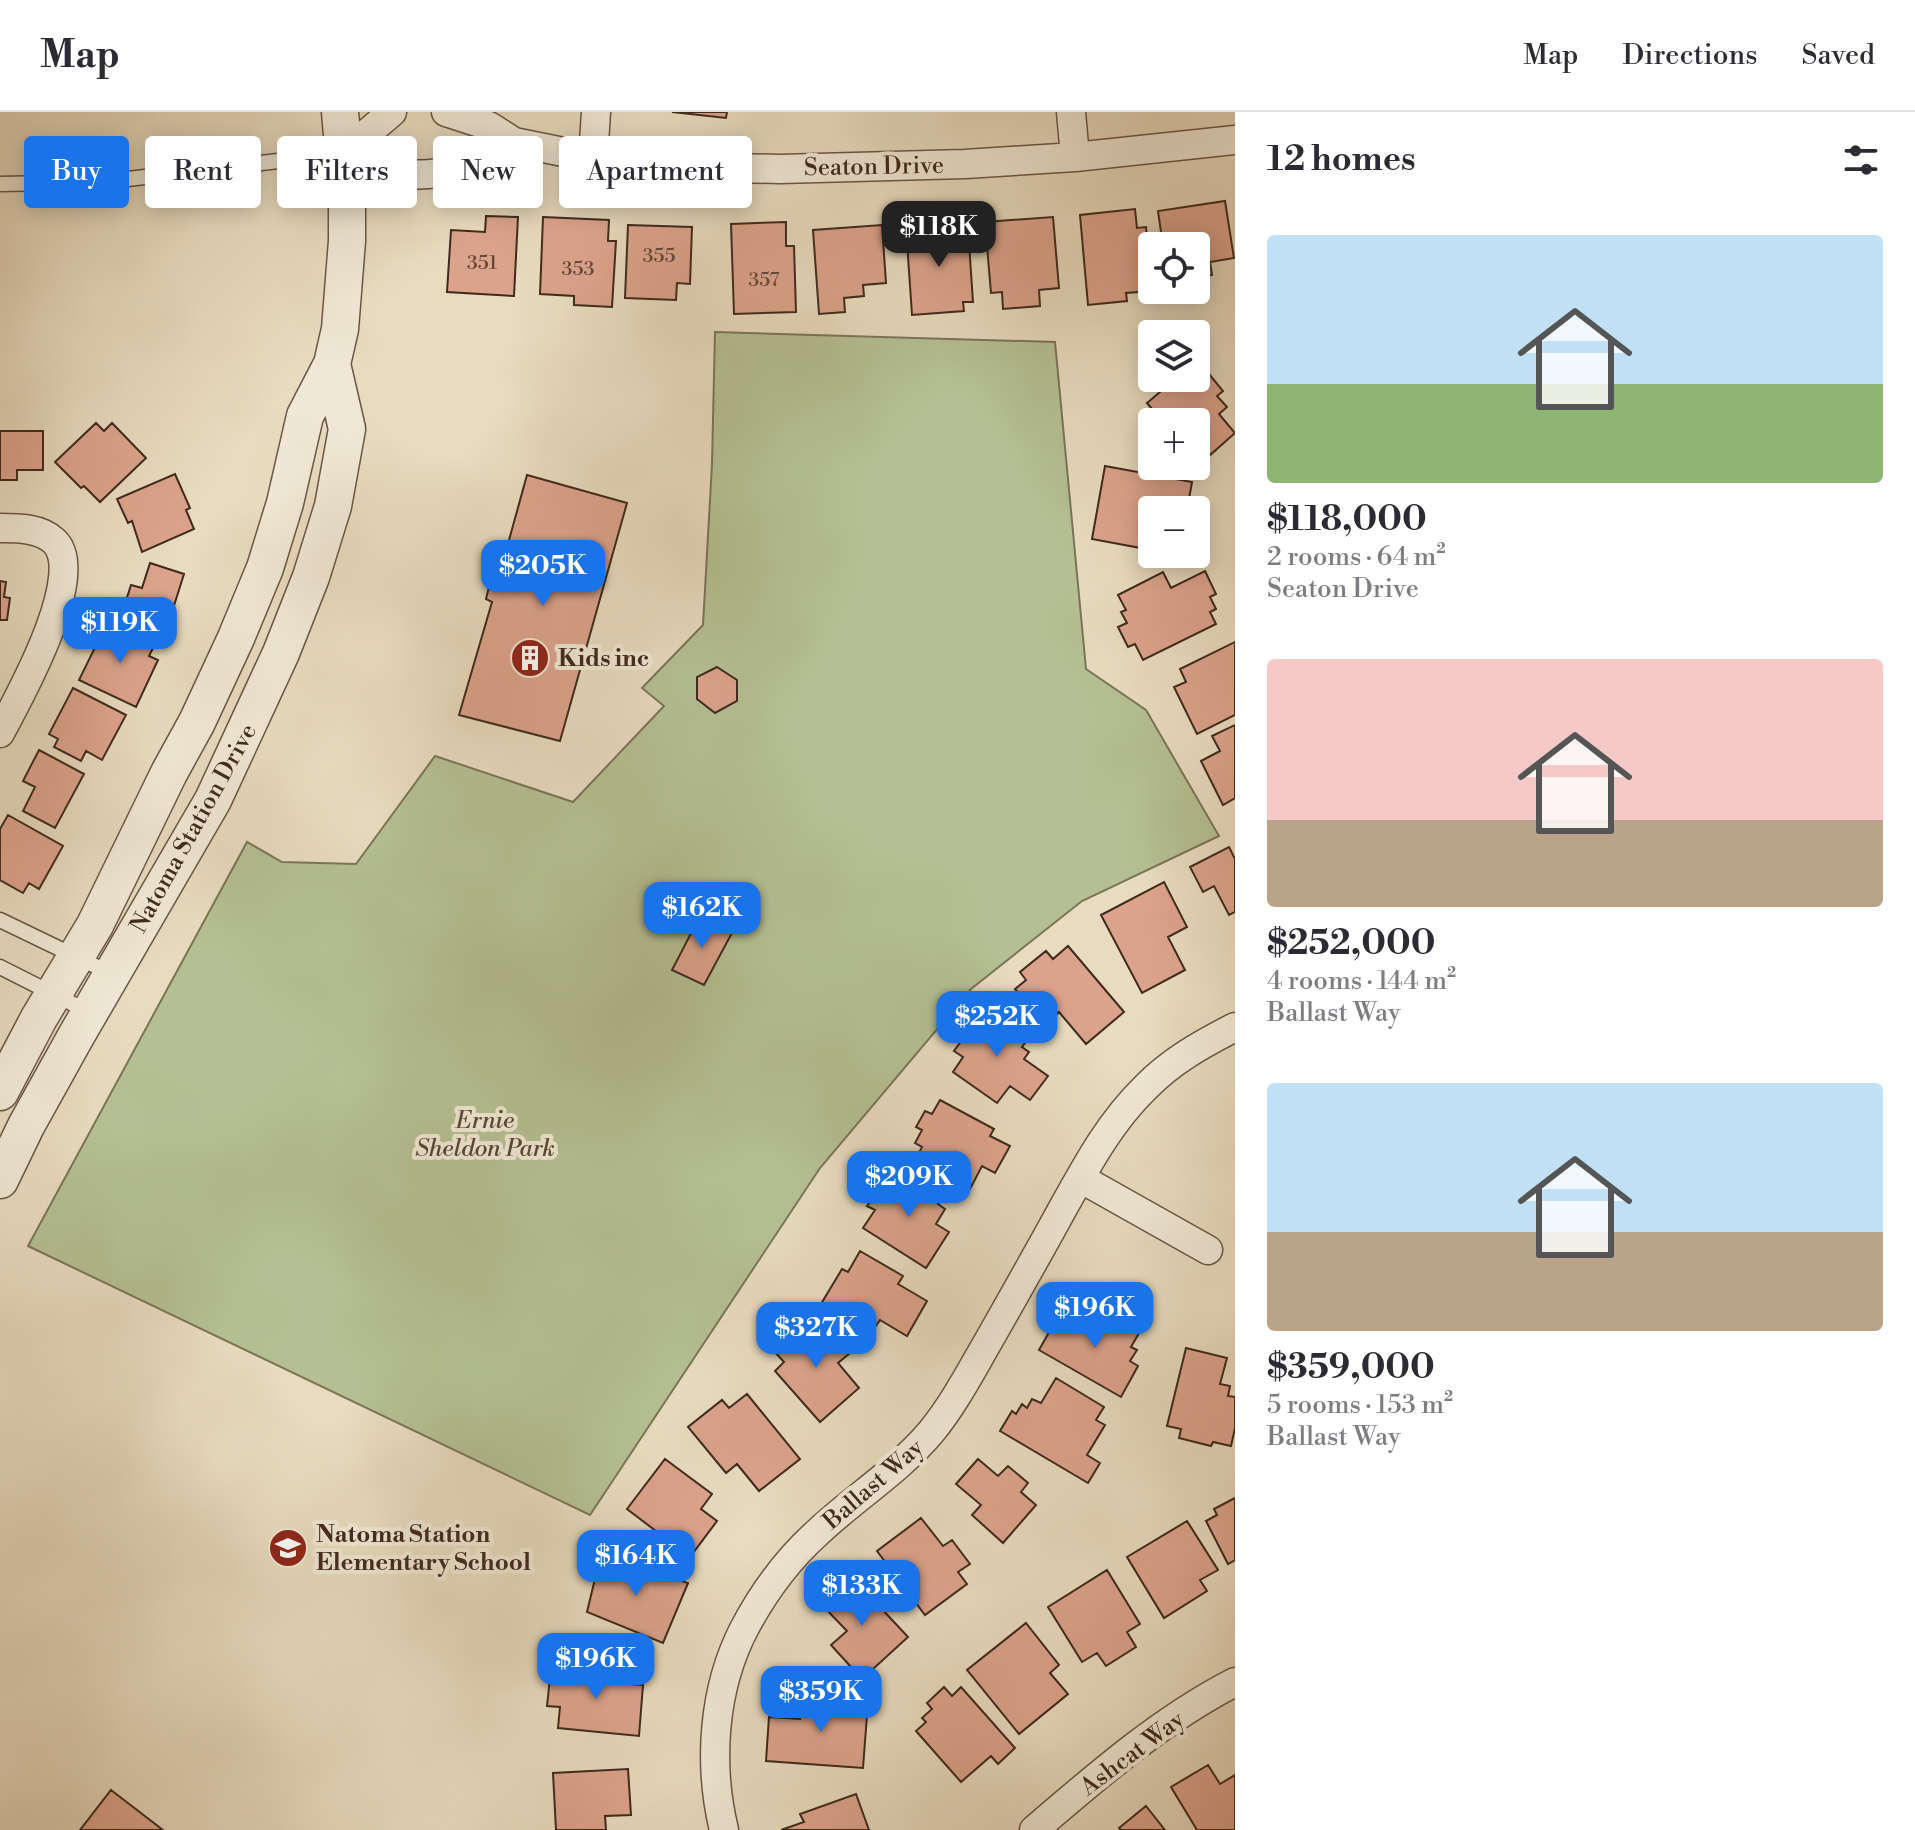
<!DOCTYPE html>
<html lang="en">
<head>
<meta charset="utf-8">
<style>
  body { margin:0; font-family:"Libre Bodoni",serif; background:#f7f7f7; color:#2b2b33; height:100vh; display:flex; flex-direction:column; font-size:30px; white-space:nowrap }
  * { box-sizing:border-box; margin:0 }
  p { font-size:26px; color:#7c7c81 }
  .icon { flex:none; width:44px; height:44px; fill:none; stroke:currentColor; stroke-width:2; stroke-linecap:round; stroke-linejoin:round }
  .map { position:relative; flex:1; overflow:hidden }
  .panel { display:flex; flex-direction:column; background:#fff; width:680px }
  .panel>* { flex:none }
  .hud { position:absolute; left:24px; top:24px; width:760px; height:72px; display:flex; gap:16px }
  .tools { position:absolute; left:1138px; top:120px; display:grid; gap:16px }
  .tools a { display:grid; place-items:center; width:72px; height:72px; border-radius:8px; background:#fff; box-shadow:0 4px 20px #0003; font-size:40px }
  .price { position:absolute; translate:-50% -68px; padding:0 18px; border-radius:16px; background:#1a73e8; color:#fff; font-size:26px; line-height:52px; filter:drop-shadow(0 2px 4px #0008) }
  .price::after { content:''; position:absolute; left:50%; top:48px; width:24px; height:18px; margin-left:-12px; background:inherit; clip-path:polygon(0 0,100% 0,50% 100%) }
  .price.current { background:#222; color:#fff }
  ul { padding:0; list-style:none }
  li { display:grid; align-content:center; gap:16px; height:424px; padding:0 32px }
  li span { display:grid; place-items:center; height:248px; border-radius:8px; color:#555 }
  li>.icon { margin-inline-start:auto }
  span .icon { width:144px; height:144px; fill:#fffc; stroke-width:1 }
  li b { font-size:34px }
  h2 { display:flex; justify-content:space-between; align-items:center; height:96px; padding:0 32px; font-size:34px }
  .pill { padding:0 28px; border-radius:8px; background:#fff; box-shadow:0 4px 20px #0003; font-size:28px; line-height:72px }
  .pill.current { background:#1a73e8; color:#fff }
  header { display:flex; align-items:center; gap:48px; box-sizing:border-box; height:112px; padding:0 40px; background:#fff; border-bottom:2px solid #e1e1e2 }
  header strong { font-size:38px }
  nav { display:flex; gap:44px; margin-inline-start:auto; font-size:28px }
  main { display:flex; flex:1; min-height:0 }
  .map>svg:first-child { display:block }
  .green { fill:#b4c093; stroke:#7a7558; stroke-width:2 }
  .building { fill:#dca38c; stroke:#3f2a1d; stroke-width:2 }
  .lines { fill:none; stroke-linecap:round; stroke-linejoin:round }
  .service-casing { stroke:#695646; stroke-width:17 }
  .minor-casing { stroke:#695646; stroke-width:31 }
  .tertiary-casing { stroke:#695646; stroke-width:39 }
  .service { stroke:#f0e8d5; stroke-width:14 }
  .minor { stroke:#f0e8d5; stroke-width:28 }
  .tertiary { stroke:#f0e8d5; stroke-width:36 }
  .labels { text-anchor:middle; stroke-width:8; stroke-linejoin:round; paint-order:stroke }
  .number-label { font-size:20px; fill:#664839 }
  .street-label { font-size:24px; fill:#3f2a1d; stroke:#f0e8d5 }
  .poi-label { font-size:24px; font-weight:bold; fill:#3f2a1d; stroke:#f0e8d5; text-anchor:start }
  .park-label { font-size:24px; font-style:italic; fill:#564835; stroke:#f0e8d5 }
</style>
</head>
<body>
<header>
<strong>Map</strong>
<nav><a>Map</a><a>Directions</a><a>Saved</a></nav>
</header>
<main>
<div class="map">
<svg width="1235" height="1718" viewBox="0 0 1235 1718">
  <rect width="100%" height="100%" fill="#e8dbbf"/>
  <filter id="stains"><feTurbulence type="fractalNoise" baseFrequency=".0025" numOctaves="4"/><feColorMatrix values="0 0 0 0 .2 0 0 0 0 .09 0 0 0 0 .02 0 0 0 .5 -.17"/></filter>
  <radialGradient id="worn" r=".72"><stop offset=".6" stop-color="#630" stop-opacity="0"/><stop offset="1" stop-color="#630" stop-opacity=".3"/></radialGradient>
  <path class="green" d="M715,220L1055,230L1086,557L1146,598L1219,724L1082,789L971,877L820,1056L590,1403L28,1134L247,730L282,750L356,752L435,644L573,690L664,594L642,576L703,513L712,352Z"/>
  <path class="building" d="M672,0H727L726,6Z
    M1225,89L1234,146L1210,150L1212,163L1196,165V134H1163L1158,99Z
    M1135,97L1137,116L1146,115L1152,179L1126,181L1127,189L1088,193L1080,103Z
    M486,104L518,105L514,184L447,180L451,118L485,120Z
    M543,105L609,108L608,129H616L612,195L574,193V184L540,182Z
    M1053,105L1059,176L1039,178L1040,194L1003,197L1002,180L991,181L985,110Z
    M786,110V134H794L796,200L734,202L731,112Z
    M628,113L692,115L690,172L677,171L676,188L625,186Z
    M882,113L886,171L863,173L864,184L844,186L845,200L819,202L813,118Z
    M950,113V118L968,116L973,190H963L964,199L912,203L906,115Z
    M1196,246L1223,279L1217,284L1227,295L1219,302L1235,321L1199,353L1196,349V310H1163L1147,291L1160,280L1153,272L1159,266H1196Z
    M96,311L104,319L112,311L146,346L100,390L84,374L81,376L55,350Z
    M0,319H43V358H17V368H0Z
    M1105,354L1192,370L1187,398H1152V421H1149L1146,437L1092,427Z
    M175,362L190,396L186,398L194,417L142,440L132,409L128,411L117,387Z
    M527,363L627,391L560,629L459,603L492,490L486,487L494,455L501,457Z
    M150,451L184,462L166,519L128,507L131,497L124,495L131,473L142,476Z
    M1205,459L1216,482L1210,485L1216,497L1210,500L1216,512L1143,548L1135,532L1128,535L1118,515L1127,511L1121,500L1126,498L1118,483L1163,460L1171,476Z
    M0,469L6,470L4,485L10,486L7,508H0Z
    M107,511L154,534L149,544L158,548L136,595L79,568Z
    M1235,530V603L1197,622L1174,575L1186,570L1180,557Z
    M717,555L737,568V589L715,601L697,587V565Z
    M73,576L126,603L102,648L86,639L81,649L54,635L58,627L49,622Z
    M1235,613V686L1223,693L1201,649L1220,639L1212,624Z
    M39,638L84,662L55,716L23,699L35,675L23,669Z
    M8,703L63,734L39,777L29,771L23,781L0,768V717Z
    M1229,735L1235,747V800L1229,803L1214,774L1203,780L1190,755Z
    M1164,770L1187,815L1168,825L1185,858L1142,881L1101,803Z
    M701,802L733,819L704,873L672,858Z
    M1068,834L1124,900L1086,932L1059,900L1046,912L1015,877L1026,868L1020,860L1046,839L1053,847Z
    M985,896L1028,927L1022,935L1029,940L1024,947L1048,964L1030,988L1010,974L997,991L953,960L963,945L954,939Z
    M940,988L994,1017L990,1024L1010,1034L995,1061L982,1054L970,1077L915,1048L922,1035L915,1031L922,1018L916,1015L925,999L932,1002Z
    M906,1060L943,1083L938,1092L945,1097L936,1112L949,1120L926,1156L863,1116L875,1098L867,1094L876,1080L883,1085L891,1071L897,1075Z
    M860,1139L903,1164L898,1172L927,1189L907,1224L880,1208L871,1221L821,1192L842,1157L848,1160Z
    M1102,1200L1139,1221L1131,1235L1137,1238L1130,1249L1138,1254L1121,1285L1039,1238L1060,1201L1084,1215L1089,1206L1097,1211Z
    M821,1211L849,1242L838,1251L859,1276L820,1310L775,1259L784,1250L774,1239L801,1215L807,1223Z
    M1186,1236L1227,1246L1220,1272L1230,1274L1228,1284L1235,1285V1316L1231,1334L1213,1330L1211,1334L1179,1326L1181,1317L1167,1314Z
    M1056,1266L1104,1295L1096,1308L1105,1313L1087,1343L1100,1351L1088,1371L1000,1319L1012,1299L1016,1302L1022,1292L1027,1296L1032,1287L1041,1291Z
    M747,1282L800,1347L759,1379L737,1352L726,1361L688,1315L722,1288L729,1296Z
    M665,1347L712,1382L701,1397L717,1409L690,1445L627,1397Z
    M978,1347L998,1364L1008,1354L1028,1371L1021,1380L1036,1393L1003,1431L972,1403L981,1393L956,1372Z
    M1235,1386V1448L1228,1452L1206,1409L1217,1403L1214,1397Z
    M921,1406L943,1434L952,1428L970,1452L958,1460L967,1472L925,1503L877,1439Z
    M1187,1409L1218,1458L1200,1468L1207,1479L1164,1506L1127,1445Z
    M601,1442L688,1471L663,1531L587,1500Z
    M1107,1458L1140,1512L1127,1520L1136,1535L1106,1554L1097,1541L1082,1550L1048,1495Z
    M851,1464L908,1525L862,1567L831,1533L847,1519L821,1492Z
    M1026,1511L1059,1553L1050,1561L1068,1582L1019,1622L967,1558Z
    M570,1547L605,1550L603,1570L643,1573L639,1624L558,1616L560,1595L547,1594L550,1566L568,1568Z
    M944,1575L952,1584L961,1575L1015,1636L998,1652L991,1644L961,1670L916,1619L926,1610L922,1606L932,1597L927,1591Z
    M802,1585L868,1590L863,1656L766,1649L769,1605L800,1607Z
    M1208,1653L1220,1672L1235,1663V1718H1197L1171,1675Z
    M628,1657L631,1703L605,1704L606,1718H556L553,1661Z
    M111,1678L163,1718H80Z
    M856,1682L869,1718H781L804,1710L800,1702Z
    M1146,1694L1165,1718H1121L1119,1716Z"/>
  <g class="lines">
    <defs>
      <path id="service" d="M0,72L103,70L344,41
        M0,808L112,862
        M0,855L89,900"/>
      <path id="minor" d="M392,0L344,41C362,47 379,55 397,60C433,69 486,52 514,30
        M446,0L489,14L514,30L593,46L645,54L780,57L965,52L1075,45L1235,28
        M1071,0L1075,45
        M593,46L596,0
        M0,416C18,416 40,416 54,429C89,461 18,587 0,621
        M1080,1066L1208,1138
        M724,1718C708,1652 713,1577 744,1517C763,1481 787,1448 817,1421C854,1386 898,1359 931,1320C954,1292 971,1259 989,1228C1014,1184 1039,1140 1063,1096C1087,1053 1110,1010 1145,976C1171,949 1202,932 1235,915
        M1034,1718C1097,1664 1161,1608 1235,1570"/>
      <path id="tertiary" d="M0,980L39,906L95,813L169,661L197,610L236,526L265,456L285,391L305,304L332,252L340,217L347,129V81L340,0
        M0,1068L26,1014L76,924L213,688L281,541L311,465L333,394L347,317L332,252"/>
    </defs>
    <use href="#service" class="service-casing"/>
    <use href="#minor" class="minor-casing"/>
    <use href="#tertiary" class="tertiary-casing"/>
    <use href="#service" class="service"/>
    <use href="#minor" class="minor"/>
    <use href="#tertiary" class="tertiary"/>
  </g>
  <defs>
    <symbol id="building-disc" viewBox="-11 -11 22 22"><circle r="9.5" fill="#8f2418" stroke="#f0e8d5"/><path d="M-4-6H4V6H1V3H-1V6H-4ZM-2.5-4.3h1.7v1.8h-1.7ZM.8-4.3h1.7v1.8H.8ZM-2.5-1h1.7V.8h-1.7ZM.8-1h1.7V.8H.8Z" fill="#fff"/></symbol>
    <symbol id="school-disc" viewBox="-11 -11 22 22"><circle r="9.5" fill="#8f2418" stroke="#f0e8d5"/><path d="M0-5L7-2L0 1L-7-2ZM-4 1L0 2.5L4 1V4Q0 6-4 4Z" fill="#fff"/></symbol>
  </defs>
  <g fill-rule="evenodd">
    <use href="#building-disc" x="508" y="524" width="44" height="44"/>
    <use href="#school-disc" x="266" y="1414" width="44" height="44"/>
  </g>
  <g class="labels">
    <g class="number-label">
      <text x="659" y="150">355</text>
      <text x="482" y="157">351</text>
      <text x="578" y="163">353</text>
      <text x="764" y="174">357</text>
    </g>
    <g class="street-label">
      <text transform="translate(874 54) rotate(-1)" y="8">Seaton Drive</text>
      <text transform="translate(193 716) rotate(-61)" y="8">Natoma Station Drive</text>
      <text transform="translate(873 1372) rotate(-41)" y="8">Ballast Way</text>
      <text transform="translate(1132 1641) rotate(-37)" y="8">Ashcat Way</text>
    </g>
    <g class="poi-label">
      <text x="558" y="554">Kids inc</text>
      <text x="316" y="1430">Natoma Station<tspan x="316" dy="28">Elementary School</tspan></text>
    </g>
    <g class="park-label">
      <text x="485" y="1016">Ernie<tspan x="485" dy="28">Sheldon Park</tspan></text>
    </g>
  </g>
  <rect width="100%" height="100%" filter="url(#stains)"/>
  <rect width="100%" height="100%" fill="url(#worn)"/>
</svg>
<div class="tools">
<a><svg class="icon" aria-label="locate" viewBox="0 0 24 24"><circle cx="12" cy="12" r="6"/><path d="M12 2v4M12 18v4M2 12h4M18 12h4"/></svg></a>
<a><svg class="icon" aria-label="layers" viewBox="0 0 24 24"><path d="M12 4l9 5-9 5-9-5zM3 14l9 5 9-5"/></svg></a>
<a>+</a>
<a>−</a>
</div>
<b class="price current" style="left:939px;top:157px">$118K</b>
<b class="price" style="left:543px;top:496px">$205K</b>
<b class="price" style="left:120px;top:553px">$119K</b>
<b class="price" style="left:702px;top:838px">$162K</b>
<b class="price" style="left:997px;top:947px">$252K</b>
<b class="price" style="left:909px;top:1107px">$209K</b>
<b class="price" style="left:1095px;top:1238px">$196K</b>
<b class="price" style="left:816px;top:1258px">$327K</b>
<b class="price" style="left:636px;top:1486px">$164K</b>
<b class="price" style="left:862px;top:1516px">$133K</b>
<b class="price" style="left:596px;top:1589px">$196K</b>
<b class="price" style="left:821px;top:1622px">$359K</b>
<div class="hud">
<a class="pill current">Buy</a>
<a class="pill">Rent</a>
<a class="pill">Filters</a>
<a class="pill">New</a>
<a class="pill">Apartment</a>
</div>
</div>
<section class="panel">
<h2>12 homes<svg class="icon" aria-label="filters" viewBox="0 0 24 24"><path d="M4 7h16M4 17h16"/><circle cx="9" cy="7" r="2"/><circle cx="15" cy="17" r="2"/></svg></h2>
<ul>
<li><span style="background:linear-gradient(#bfe0f5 60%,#8fb573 0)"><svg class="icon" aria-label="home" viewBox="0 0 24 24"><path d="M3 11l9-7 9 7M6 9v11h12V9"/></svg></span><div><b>$118,000</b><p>2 rooms · 64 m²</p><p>Seaton Drive</p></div></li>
<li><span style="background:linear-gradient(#f6c9c9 65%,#b9a48a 0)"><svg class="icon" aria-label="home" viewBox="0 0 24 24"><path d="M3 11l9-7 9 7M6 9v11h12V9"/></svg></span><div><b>$252,000</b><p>4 rooms · 144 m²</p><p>Ballast Way</p></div></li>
<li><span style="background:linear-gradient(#bfe0f5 60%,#b9a48a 0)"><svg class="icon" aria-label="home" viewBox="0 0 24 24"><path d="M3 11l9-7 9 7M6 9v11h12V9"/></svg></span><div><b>$359,000</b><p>5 rooms · 153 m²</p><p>Ballast Way</p></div></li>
</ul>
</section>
</main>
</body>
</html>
